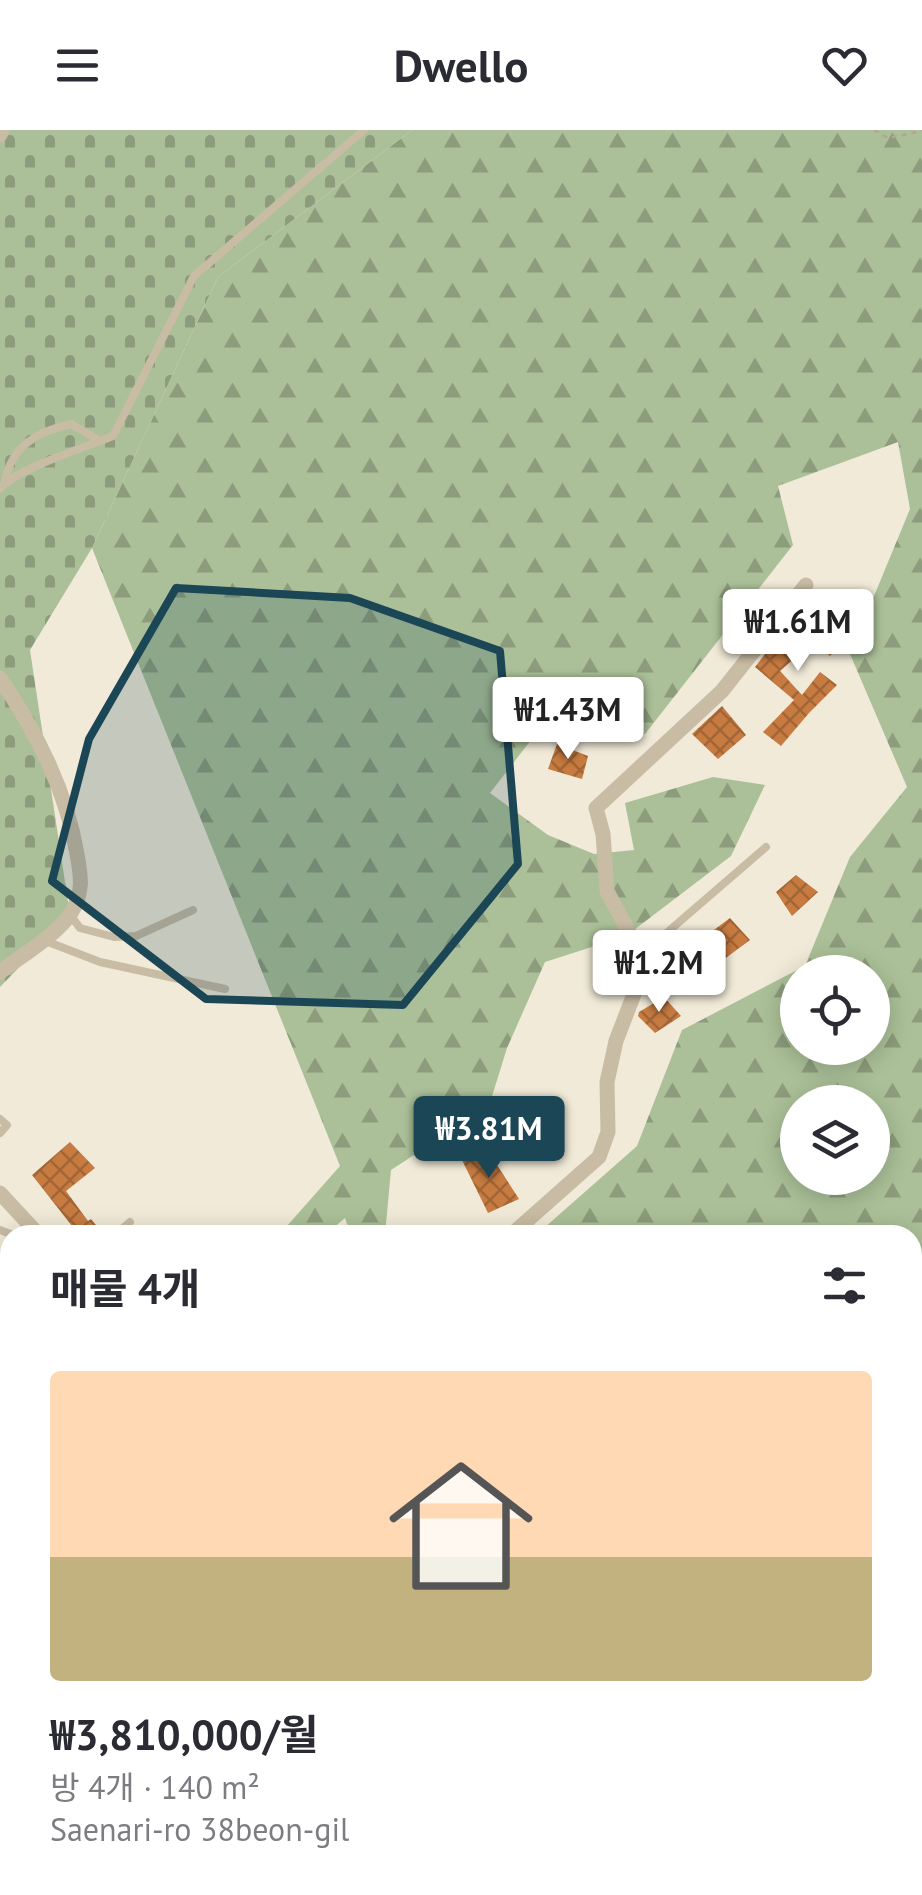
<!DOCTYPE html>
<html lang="ko">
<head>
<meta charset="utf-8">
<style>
  body { margin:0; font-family:"PT Sans","Noto Sans KR",sans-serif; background:#f7f7f7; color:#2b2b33; height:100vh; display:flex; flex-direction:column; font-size:38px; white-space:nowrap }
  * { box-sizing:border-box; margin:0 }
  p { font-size:32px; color:#7c7c81 }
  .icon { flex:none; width:55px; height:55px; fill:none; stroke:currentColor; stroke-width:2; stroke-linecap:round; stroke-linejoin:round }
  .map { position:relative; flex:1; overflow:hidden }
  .details { position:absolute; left:0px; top:1095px; width:922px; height:670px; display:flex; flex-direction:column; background:#fff; border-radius:30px 30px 0 0; box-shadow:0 5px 25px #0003 }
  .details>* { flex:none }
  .buttons { position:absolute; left:780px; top:825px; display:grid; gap:20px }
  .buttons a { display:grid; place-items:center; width:110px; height:110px; border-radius:50%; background:#fff; box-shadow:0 5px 25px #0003; font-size:50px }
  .price { position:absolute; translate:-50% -85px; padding:0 22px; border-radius:10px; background:#fff; color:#222; font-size:32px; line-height:65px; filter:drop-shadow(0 2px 5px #0008) }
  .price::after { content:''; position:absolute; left:50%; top:60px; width:30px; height:22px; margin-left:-15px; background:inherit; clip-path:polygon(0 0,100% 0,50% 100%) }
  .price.active { background:#1b4656; color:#fff }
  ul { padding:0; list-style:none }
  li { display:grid; align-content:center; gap:20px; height:530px; padding:0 50px }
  li span { display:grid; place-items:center; height:310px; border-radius:10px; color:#555 }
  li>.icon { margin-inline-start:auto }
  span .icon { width:180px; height:180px; fill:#fffc; stroke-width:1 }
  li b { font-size:42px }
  h2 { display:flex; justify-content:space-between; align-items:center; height:120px; padding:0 50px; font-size:42px }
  header { display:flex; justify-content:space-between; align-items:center; height:130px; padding:0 50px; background:#fff; font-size:45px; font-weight:800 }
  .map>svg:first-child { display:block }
  .forest { fill:url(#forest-firs); fill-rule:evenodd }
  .cemetery { fill:url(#cemetery-stones) }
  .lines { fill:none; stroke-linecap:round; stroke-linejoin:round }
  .stream { stroke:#77a1ae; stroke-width:4 }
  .building { fill:url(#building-cross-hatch) }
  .path { stroke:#b5a68e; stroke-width:2.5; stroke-dasharray:5 5; stroke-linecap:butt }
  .lane { stroke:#c9bca4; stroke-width:8 }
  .street { stroke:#c9bca4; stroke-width:15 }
  .marked { fill:#1b4656; fill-opacity:0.2; stroke:#1b4656; stroke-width:8; stroke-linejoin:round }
</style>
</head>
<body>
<header><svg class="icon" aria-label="menu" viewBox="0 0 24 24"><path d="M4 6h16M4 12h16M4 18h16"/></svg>Dwello<svg class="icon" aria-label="heart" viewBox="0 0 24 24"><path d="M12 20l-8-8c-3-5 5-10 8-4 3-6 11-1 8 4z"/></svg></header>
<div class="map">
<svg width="922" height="1765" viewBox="0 0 922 1765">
  <defs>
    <pattern id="forest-firs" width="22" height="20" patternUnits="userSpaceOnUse" patternTransform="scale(2.5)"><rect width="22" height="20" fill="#abc098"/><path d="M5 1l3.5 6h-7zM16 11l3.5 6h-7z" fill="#8c9c7c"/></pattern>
    <pattern id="cemetery-stones" width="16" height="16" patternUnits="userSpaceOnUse" patternTransform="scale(2.5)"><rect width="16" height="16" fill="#abc098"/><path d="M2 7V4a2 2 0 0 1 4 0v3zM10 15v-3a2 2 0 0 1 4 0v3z" fill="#8c9c7c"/></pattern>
    <pattern id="building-cross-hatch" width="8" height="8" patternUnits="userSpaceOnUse" patternTransform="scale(2.5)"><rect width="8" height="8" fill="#c77b40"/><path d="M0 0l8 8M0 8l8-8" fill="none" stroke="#a26535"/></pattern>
  </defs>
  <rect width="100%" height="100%" fill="#f1ead8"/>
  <path class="forest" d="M412,0H922V1236L913,1240L912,1105H536L637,1016L682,900L805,836L850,727L907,657L850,524L910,379L898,312L778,356L793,415L645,604L552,583L490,663L548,705L594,724L634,720L625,673L713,647L765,655L731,726L626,806L545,832L507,918L489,976L391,1040L385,1105H351L345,1088L325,1105H279L340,1036L92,418L218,147ZM798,842H872V918H798ZM798,972H872V1048H798Z"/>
  <path class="cemetery" d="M0,0H412L218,147L92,418L30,520L70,785L0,857Z"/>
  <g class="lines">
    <path class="stream" d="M0,1409L10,1414
      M248,1765L251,1755"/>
  </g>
  <path class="building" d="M803,477L843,512L830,526L814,511L780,541L802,565L820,542L837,555L809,583L781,616L763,602L794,570L755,537L769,519L776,524L799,497L792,490Z
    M722,576L746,605L718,629L692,604Z
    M557,614L588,626L582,649L548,639Z
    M796,745L818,762L792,786L776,762Z
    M730,788L750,810L723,830L703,808Z
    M664,867L681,886L655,903L638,886L639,882Z
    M70,1012L95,1038L66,1061L88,1091L91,1089L104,1105H79L32,1045Z
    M486,1018L519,1069L488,1083L461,1028Z"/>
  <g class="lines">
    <path class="path" d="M874,0L888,8L922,1"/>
    <path class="lane" d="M5,352C11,316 38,301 71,294L100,311
      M0,359C15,339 87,317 113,306L194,146L364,0
      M70,785L80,798L114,807L136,806L193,780
      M43,810L100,832L225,859
      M641,825L766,717
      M0,989L7,995L0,1003
      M0,1100L13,1105
      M115,1105L130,1092
      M762,1755L768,1765"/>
    <path class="street" d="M0,5L2,0
      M0,548C36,602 66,659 77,724C81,746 84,762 71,783C59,803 20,827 0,842
      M0,1063L39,1105
      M511,1105L599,1027L608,1002L607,952L616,911L636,859L641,825L607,761L603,704L596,678L722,561L806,455
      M0,1371L10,1377
      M0,1679L10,1700
      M31,1755L34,1765
      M321,1755L326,1765
      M821,1755L841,1765
      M686,1765L699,1755"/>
  </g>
  <path class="marked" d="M176,458L350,468L500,521L518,734L403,875L206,869L52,751L89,609Z"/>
</svg>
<div class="buttons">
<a><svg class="icon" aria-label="locate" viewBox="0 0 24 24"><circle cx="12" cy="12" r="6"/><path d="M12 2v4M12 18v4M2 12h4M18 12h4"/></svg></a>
<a><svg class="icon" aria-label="layers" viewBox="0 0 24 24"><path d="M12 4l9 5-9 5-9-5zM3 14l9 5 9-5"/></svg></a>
</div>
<b class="price" style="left:798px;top:544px">₩1.61M</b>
<b class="price" style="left:568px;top:632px">₩1.43M</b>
<b class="price" style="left:659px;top:885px">₩1.2M</b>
<b class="price active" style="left:489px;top:1051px">₩3.81M</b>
<section class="details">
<h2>매물 4개<svg class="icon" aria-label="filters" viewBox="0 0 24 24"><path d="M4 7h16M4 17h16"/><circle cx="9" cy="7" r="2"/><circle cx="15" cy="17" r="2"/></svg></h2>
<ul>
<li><span style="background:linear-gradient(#ffd9b3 60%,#c2b280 0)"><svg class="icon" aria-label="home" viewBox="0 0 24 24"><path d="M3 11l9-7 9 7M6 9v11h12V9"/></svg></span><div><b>₩3,810,000/월</b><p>방 4개 · 140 m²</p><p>Saenari-ro 38beon-gil</p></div></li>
</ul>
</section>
</div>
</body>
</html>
